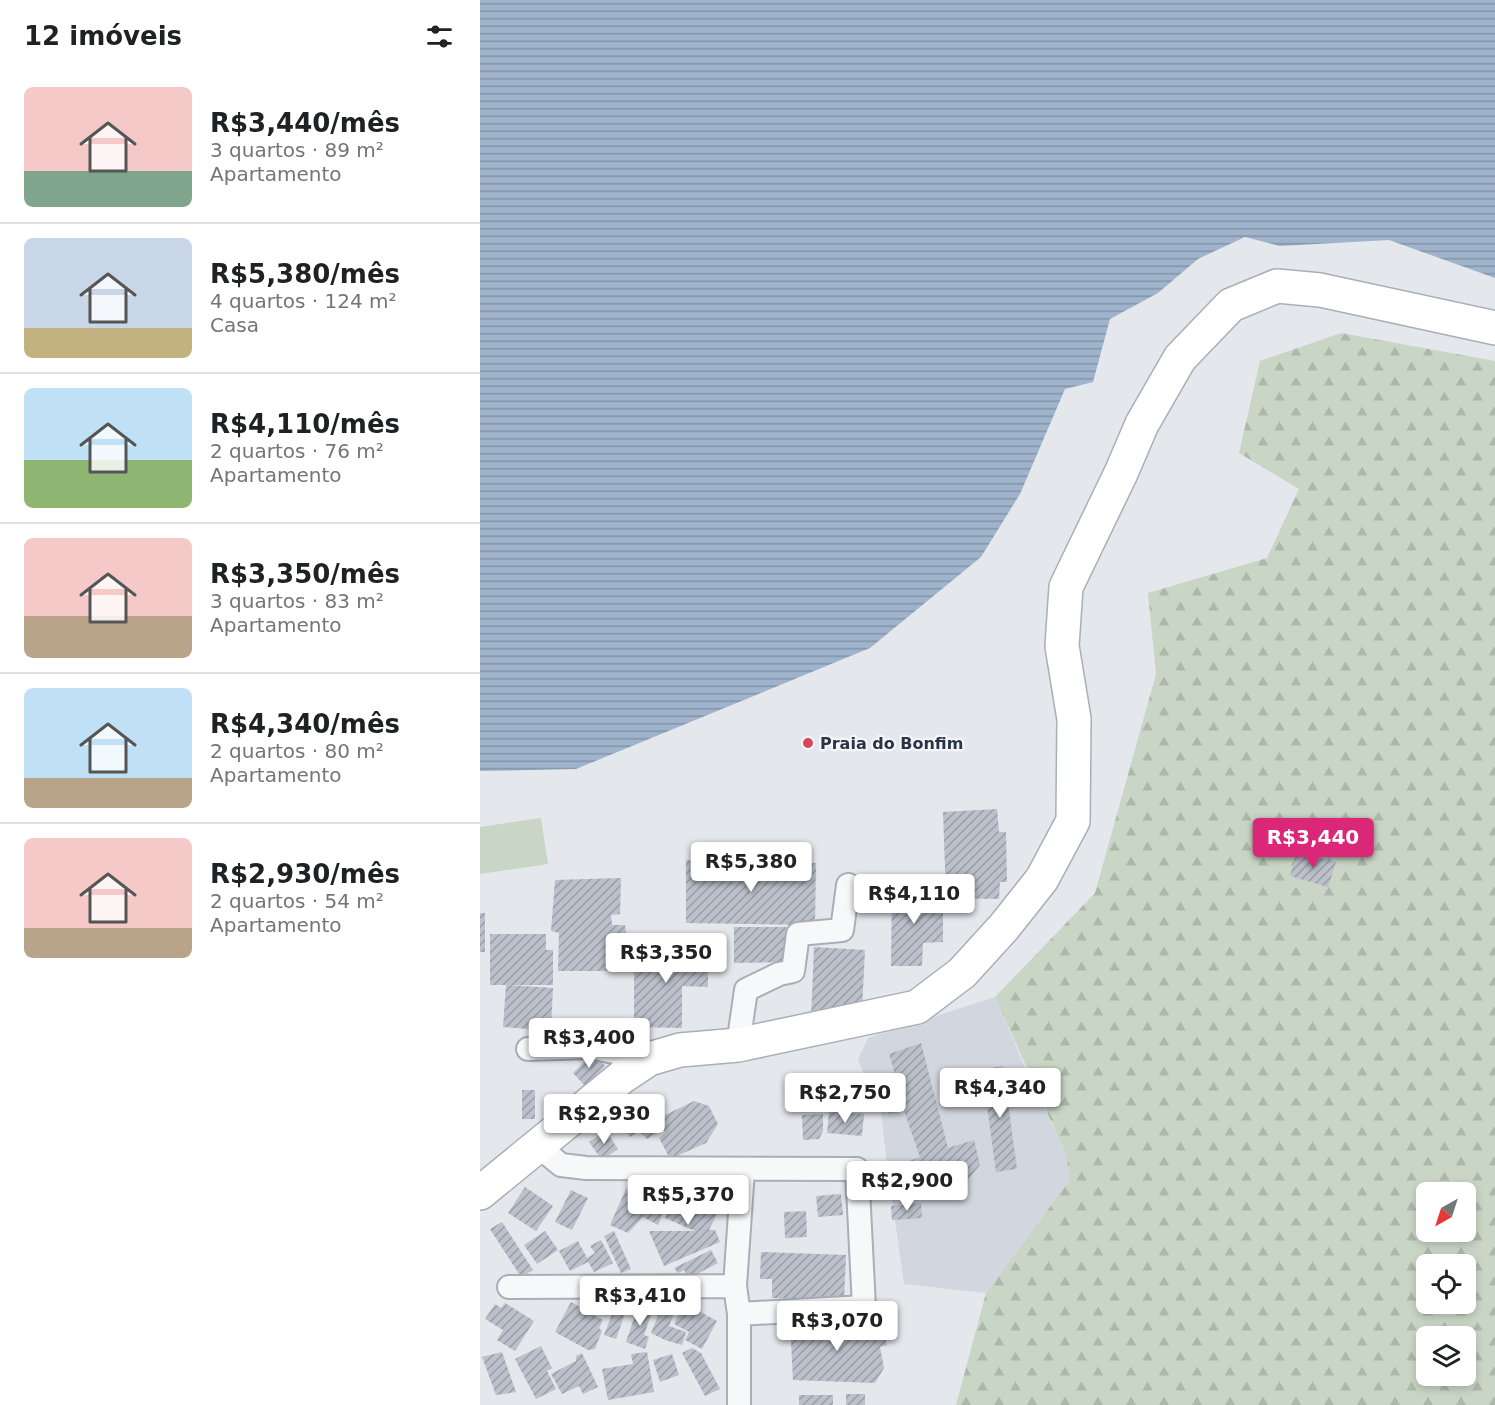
<!DOCTYPE html>
<html lang="pt">
<head>
<meta charset="utf-8">
<style>
  body { margin:0; font-family:"DejaVu Sans",sans-serif; background:#f6f6f6; color:#202124; height:100vh; display:flex; flex-direction:column; font-size:22px; white-space:nowrap }
  * { box-sizing:border-box; margin:0 }
  p { font-size:20px; color:#757577 }
  .icon { flex:none; width:33px; height:33px; fill:none; stroke:currentColor; stroke-width:2; stroke-linecap:round; stroke-linejoin:round }
  .map { position:relative; flex:1; overflow:hidden }
  .side { display:flex; flex-direction:column; background:#fff; width:480px }
  .side>* { flex:none }
  .needle { width:39px; rotate:219deg }
  .buttons { position:absolute; left:936px; top:1182px; display:grid; gap:12px }
  .buttons a { display:grid; place-items:center; width:60px; height:60px; border-radius:9px; background:#fff; box-shadow:0 3px 9px #0003; font-size:30px }
  .price { position:absolute; translate:-50% -51px; padding:0 14px; border-radius:6px; background:#fff; color:#222; font-size:20px; line-height:39px; filter:drop-shadow(0 2px 3px #0008) }
  .price::after { content:''; position:absolute; left:50%; top:36px; width:18px; height:14px; margin-left:-9px; background:inherit; clip-path:polygon(0 0,100% 0,50% 100%) }
  .price.selected { background:#db2777; color:#fff }
  ul { padding:0; list-style:none }
  li { display:flex; align-items:center; gap:18px; height:150px; padding:0 24px }
  li+li { border-top:2px solid #e0e0e0 }
  li span { display:grid; place-items:center; flex:none; width:168px; height:120px; border-radius:9px; color:#555 }
  li>.icon { margin-inline-start:auto }
  span .icon { width:72px; height:72px; fill:#fffc; stroke-width:1 }
  li b { font-size:26px }
  h2 { display:flex; justify-content:space-between; align-items:center; height:72px; padding:0 24px; font-size:26px }
  main { display:flex; flex:1; min-height:0 }
  .map>svg:first-child { display:block }
  .built { fill:#d2d6de }
  .green { fill:#c9d6c5 }
  .forest { fill:url(#forest-firs); fill-rule:evenodd }
  .water { fill:url(#water-rules) }
  .building { fill:url(#building-hatch) }
  .lines { fill:none; stroke-linecap:round; stroke-linejoin:round }
  .minor-casing { stroke:#a9aeb7; stroke-width:26 }
  .secondary-casing { stroke:#a9aeb7; stroke-width:36 }
  .minor { stroke:#f7f8fa; stroke-width:22 }
  .secondary { stroke:#fff; stroke-width:33 }
  .poi-dot { fill:#d1495b; stroke:#f4f6f9; stroke-width:2 }
  .labels { text-anchor:middle; stroke-width:4.5; stroke-linejoin:round; paint-order:stroke }
  .poi-label { font-size:16px; font-weight:bold; fill:#2b3445; stroke:#f4f6f9; text-anchor:start }
</style>
</head>
<body>
<main>
<section class="side">
<h2>12 imóveis<svg class="icon" aria-label="filters" viewBox="0 0 24 24"><path d="M4 7h16M4 17h16"/><circle cx="9" cy="7" r="2"/><circle cx="15" cy="17" r="2"/></svg></h2>
<ul>
<li><span style="background:linear-gradient(#f6c9c9 70%,#7fa58c 0)"><svg class="icon" aria-label="home" viewBox="0 0 24 24"><path d="M3 11l9-7 9 7M6 9v11h12V9"/></svg></span><div><b>R$3,440/mês</b><p>3 quartos · 89 m²</p><p>Apartamento</p></div></li>
<li><span style="background:linear-gradient(#c9d6e8 75%,#c2b280 0)"><svg class="icon" aria-label="home" viewBox="0 0 24 24"><path d="M3 11l9-7 9 7M6 9v11h12V9"/></svg></span><div><b>R$5,380/mês</b><p>4 quartos · 124 m²</p><p>Casa</p></div></li>
<li><span style="background:linear-gradient(#bfe0f5 60%,#8fb573 0)"><svg class="icon" aria-label="home" viewBox="0 0 24 24"><path d="M3 11l9-7 9 7M6 9v11h12V9"/></svg></span><div><b>R$4,110/mês</b><p>2 quartos · 76 m²</p><p>Apartamento</p></div></li>
<li><span style="background:linear-gradient(#f6c9c9 65%,#b9a48a 0)"><svg class="icon" aria-label="home" viewBox="0 0 24 24"><path d="M3 11l9-7 9 7M6 9v11h12V9"/></svg></span><div><b>R$3,350/mês</b><p>3 quartos · 83 m²</p><p>Apartamento</p></div></li>
<li><span style="background:linear-gradient(#bfe0f5 75%,#b9a48a 0)"><svg class="icon" aria-label="home" viewBox="0 0 24 24"><path d="M3 11l9-7 9 7M6 9v11h12V9"/></svg></span><div><b>R$4,340/mês</b><p>2 quartos · 80 m²</p><p>Apartamento</p></div></li>
<li><span style="background:linear-gradient(#f6c9c9 75%,#b9a48a 0)"><svg class="icon" aria-label="home" viewBox="0 0 24 24"><path d="M3 11l9-7 9 7M6 9v11h12V9"/></svg></span><div><b>R$2,930/mês</b><p>2 quartos · 54 m²</p><p>Apartamento</p></div></li>
</ul>
</section>
<div class="map">
<svg width="1015" height="1405" viewBox="0 0 1015 1405">
  <defs>
    <pattern id="forest-firs" width="22" height="20" patternUnits="userSpaceOnUse" patternTransform="scale(1.5)"><rect width="22" height="20" fill="#c9d6c5"/><path d="M5 1l3.5 6h-7zM16 11l3.5 6h-7z" fill="#adb8ab"/></pattern>
    <pattern id="water-rules" width="6" height="5" patternUnits="userSpaceOnUse" patternTransform="scale(1.5)"><rect width="6" height="5" fill="#9fb4cc"/><path d="M0 2.5h6" fill="none" stroke="#8293a7"/></pattern>
    <pattern id="building-hatch" width="6" height="6" patternUnits="userSpaceOnUse" patternTransform="scale(1.5)"><rect width="6" height="6" fill="#bbc0ca"/><path d="M-1 1l2-2M0 6l6-6M5 7l2-2" fill="none" stroke="#989da6"/></pattern>
  </defs>
  <rect width="100%" height="100%" fill="#e4e7ec"/>
  <path class="built" d="M515,997L547,1072L587,1157L589,1181L506,1293L424,1284L406,1156L401,1111L378,1060L388,1038Z"/>
  <path class="green" d="M61,818L68,864L0,874V827Z"/>
  <path class="forest" d="M861,333L1015,361V1405H476L506,1293L589,1181L587,1157L515,997L615,893L676,674L668,593L787,558L819,489L759,453L780,361ZM946,1192H986V1232H946ZM946,1264H986V1304H946ZM946,1336H986V1376H946Z"/>
  <path class="water" d="M0,0H1015V278L909,240L800,246L765,237L718,259L678,293L630,319L613,382L585,389L540,494L501,557L390,648L96,769L0,771Z"/>
  <path class="building" d="M517,809L519,832H526L527,882H520L519,899L466,898L463,812Z
    M817,851L856,862L848,887L810,876Z
    M206,860L336,863L335,925L206,923Z
    M141,878L140,914L131,915L132,925H145L148,944L143,971H78L79,933L71,931L75,880Z
    M412,886H438L437,898L463,900V942L443,943L442,966H411Z
    M0,913H5V952H0Z
    M254,927H306V962L254,963Z
    M10,934H66V950H73V985H29L73,988L71,1028L66,1027L65,1040H49V1029L23,1027L26,985H10Z
    M334,947L385,950L382,1009L331,1018Z
    M154,949H228V987L202,986V1028L154,1027Z
    M441,1043L468,1148L494,1140L500,1165L486,1182L433,1200L421,1164L440,1157L424,1111L409,1114L404,1083L417,1081L409,1054Z
    M113,1053L125,1066L105,1086L93,1073Z
    M523,1066L537,1169L516,1172L502,1069Z
    M42,1090H55V1119H42Z
    M159,1098L178,1132L167,1139L159,1131L150,1137L136,1117Z
    M214,1101L229,1106L238,1124L226,1143L190,1159L179,1138L185,1133L181,1117Z
    M349,1111L384,1114L382,1136L347,1133Z
    M343,1114V1131L339,1139L323,1140L322,1115Z
    M126,1131L138,1149L122,1160L109,1142Z
    M200,1184L242,1204L229,1230H235L240,1242L184,1266L169,1231H215L185,1218Z
    M45,1187L73,1206L56,1231L28,1213Z
    M146,1189L180,1190L191,1194L178,1225L163,1217L148,1233L130,1225Z
    M91,1190L108,1198L92,1230L75,1222Z
    M361,1194L363,1215L338,1217L336,1196Z
    M441,1203L442,1218L412,1220L411,1206Z
    M326,1211L327,1237L305,1238L304,1212Z
    M22,1222L53,1270L41,1277L10,1229Z
    M65,1231L78,1250L57,1264L44,1245Z
    M134,1231L151,1269L141,1273L124,1236Z
    M121,1240L133,1263L114,1272L108,1262L90,1271L79,1251L98,1241L107,1258L115,1253L110,1246Z
    M231,1250L238,1263L209,1278L204,1270L198,1273L194,1268Z
    M281,1252L366,1255L364,1301L292,1298V1279H280Z
    M91,1302L123,1320L119,1328L122,1331L115,1349L108,1350L75,1332Z
    M25,1303L54,1321L35,1351L17,1340L23,1330L5,1319L15,1304L21,1308Z
    M183,1303L196,1308L189,1326L206,1332L202,1345L185,1340L171,1333Z
    M205,1303L237,1321L222,1349L205,1340L209,1332L194,1324Z
    M136,1304L147,1308L136,1339L124,1335Z
    M159,1304L173,1309L164,1335L169,1337L165,1349L146,1342Z
    M310,1323L403,1325L407,1345L400,1347L404,1368L395,1383L313,1380Z
    M61,1346L72,1368L67,1371L76,1389L56,1399L35,1359Z
    M212,1348L221,1353L240,1389L225,1396L202,1353Z
    M22,1352L36,1392L16,1395L2,1357Z
    M167,1352L174,1392L128,1400L122,1369L153,1364L151,1354Z
    M102,1353L118,1387L103,1394L99,1386L82,1394L71,1374L96,1361V1356Z
    M192,1354L199,1375L180,1382L173,1360Z
    M366,1394H385V1405H366Z
    M319,1395H353V1405H319Z"/>
  <g class="lines">
    <defs>
      <path id="minor" d="M258,1045L266,990L299,974L313,971L318,934L362,930L368,885
        M48,1049L109,1047L169,1059
        M58,1146L81,1165L106,1168L377,1169L384,1307L259,1314
        M29,1287L255,1286
        M259,1405V1314L255,1286L263,1170"/>
      <path id="secondary" d="M0,1193L142,1077L169,1059L200,1050L258,1045L437,1007L482,973L524,927L562,879L593,821L594,719L582,646L586,587L641,473L662,424L700,358L751,305L797,286L840,290L1015,328"/>
    </defs>
    <use href="#minor" class="minor-casing"/>
    <use href="#secondary" class="secondary-casing"/>
    <use href="#minor" class="minor"/>
    <use href="#secondary" class="secondary"/>
  </g>
  <circle class="poi-dot" cx="328" cy="743" r="6"/>
  <g class="labels">
    <g class="poi-label">
      <text x="340" y="749">Praia do Bonfim</text>
    </g>
  </g>
</svg>
<div class="buttons">
<a><svg class="needle" viewBox="-14 -14 28 28"><path d="M0-13l5 13h-10z" fill="#e53935"/><path d="M0 13l5-13h-10z" fill="#757577"/></svg></a>
<a><svg class="icon" aria-label="locate" viewBox="0 0 24 24"><circle cx="12" cy="12" r="6"/><path d="M12 2v4M12 18v4M2 12h4M18 12h4"/></svg></a>
<a><svg class="icon" aria-label="layers" viewBox="0 0 24 24"><path d="M12 4l9 5-9 5-9-5zM3 14l9 5 9-5"/></svg></a>
</div>
<b class="price selected" style="left:833px;top:869px">R$3,440</b>
<b class="price" style="left:271px;top:893px">R$5,380</b>
<b class="price" style="left:434px;top:925px">R$4,110</b>
<b class="price" style="left:186px;top:984px">R$3,350</b>
<b class="price" style="left:109px;top:1069px">R$3,400</b>
<b class="price" style="left:520px;top:1119px">R$4,340</b>
<b class="price" style="left:365px;top:1124px">R$2,750</b>
<b class="price" style="left:124px;top:1145px">R$2,930</b>
<b class="price" style="left:427px;top:1212px">R$2,900</b>
<b class="price" style="left:208px;top:1226px">R$5,370</b>
<b class="price" style="left:160px;top:1327px">R$3,410</b>
<b class="price" style="left:357px;top:1352px">R$3,070</b>
</div>
</main>
</body>
</html>
